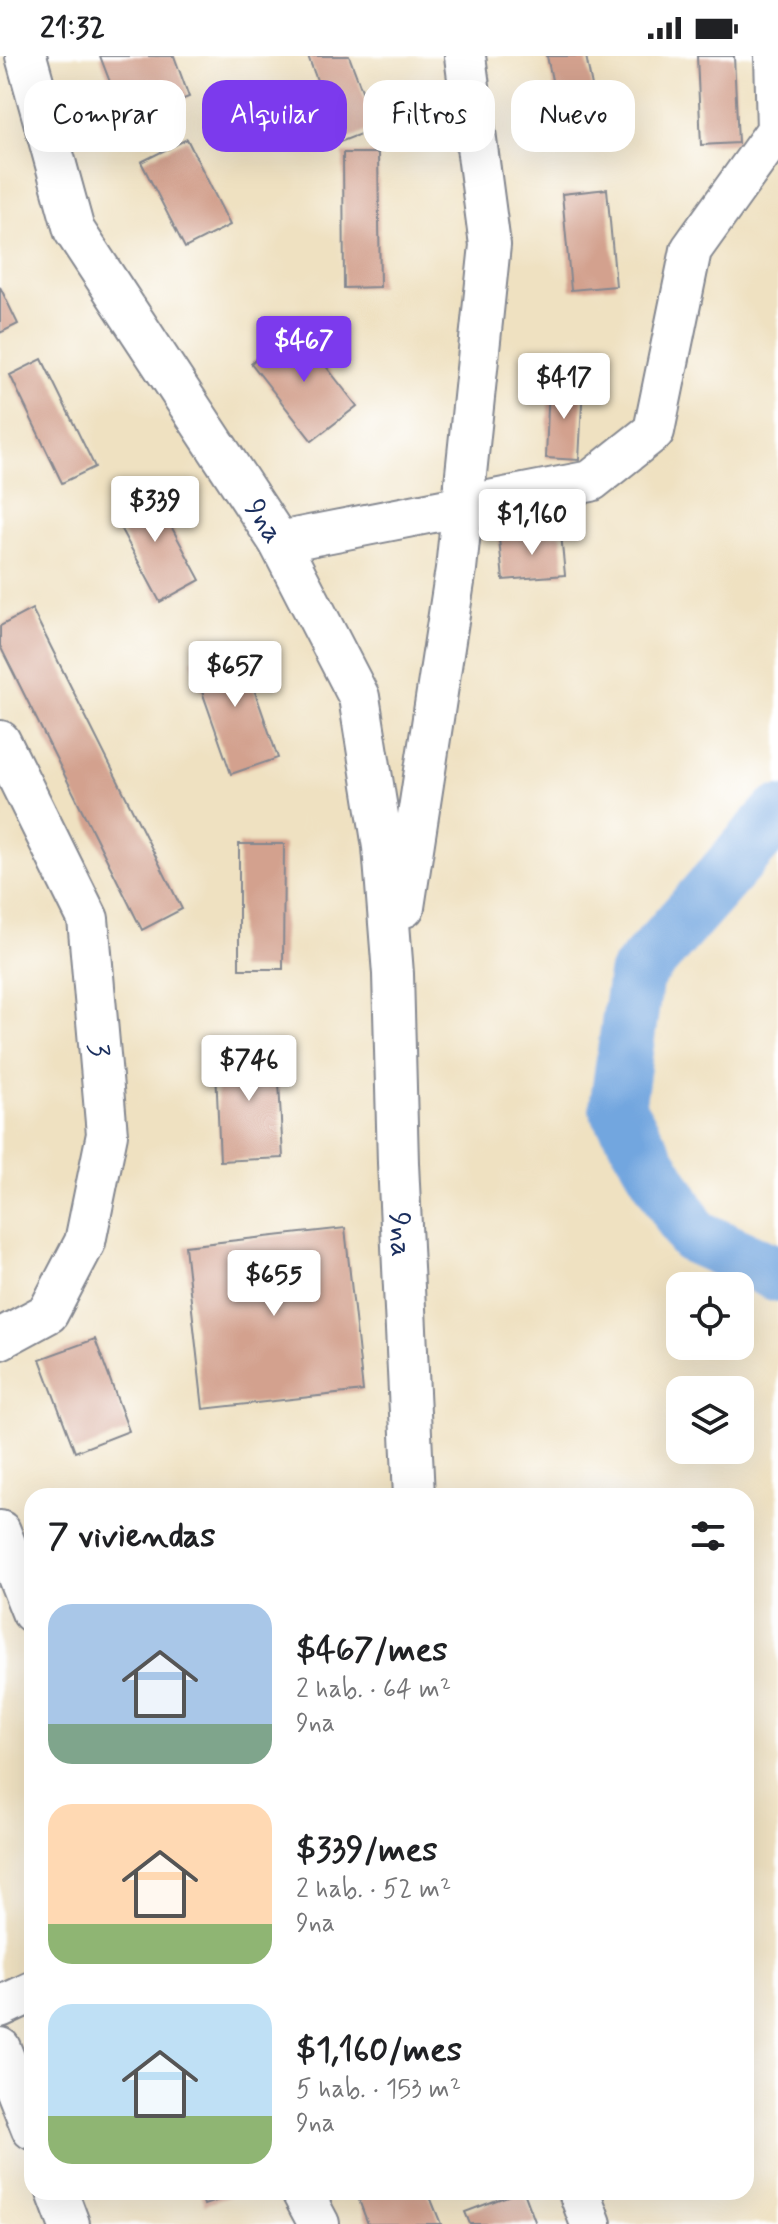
<!DOCTYPE html>
<html lang="es">
<head>
<meta charset="utf-8">
<style>
  body { margin:0; font-family:Mynerve,sans-serif; background:#f2f2f2; color:#202124; height:100vh; display:flex; flex-direction:column; font-size:30px; white-space:nowrap }
  * { box-sizing:border-box; margin:0 }
  p { font-size:26px; color:#757577 }
  .icon { flex:none; width:44px; height:44px; fill:none; stroke:currentColor; stroke-width:2; stroke-linecap:round; stroke-linejoin:round }
  .map { position:relative; flex:1; overflow:hidden }
  .panel { position:absolute; left:24px; top:1432px; width:730px; height:712px; display:flex; flex-direction:column; background:#fff; border-radius:24px; box-shadow:0 8px 32px #0002 }
  .panel>* { flex:none }
  .top-card { position:absolute; left:24px; top:24px; width:730px; height:72px; display:flex; gap:16px }
  .fabs { position:absolute; left:666px; top:1216px; display:grid; gap:16px }
  .fabs a { display:grid; place-items:center; width:88px; height:88px; border-radius:16px; background:#fff; box-shadow:0 8px 32px #0002; font-size:40px }
  .price { position:absolute; translate:-50% -68px; padding:0 18px; border-radius:8px; background:#fff; color:#222; font-size:26px; line-height:52px; filter:drop-shadow(0 2px 4px #0008) }
  .price::after { content:''; position:absolute; left:50%; top:48px; width:24px; height:18px; margin-left:-12px; background:inherit; clip-path:polygon(0 0,100% 0,50% 100%) }
  .price.current { background:#7c3aed; color:#fff }
  ul { padding:0; list-style:none }
  li { display:flex; align-items:center; gap:24px; height:200px; padding:0 24px }
  li span { display:grid; place-items:center; flex:none; width:224px; height:160px; border-radius:24px; color:#555 }
  li>.icon { margin-inline-start:auto }
  span .icon { width:96px; height:96px; fill:#fffc; stroke-width:1 }
  li b { font-size:34px }
  h2 { display:flex; justify-content:space-between; align-items:center; height:96px; padding:0 24px; font-size:34px }
  .pill { padding:0 28px; border-radius:24px; background:#fff; box-shadow:0 8px 32px #0002; font-size:28px; line-height:72px }
  .pill.current { background:#7c3aed; color:#fff }
  .status { display:flex; justify-content:space-between; align-items:center; height:56px; padding:0 40px; background:#fff; direction:ltr }
  .status svg { height:22px; fill:currentColor }
  .map>svg:first-child { display:block }
  .lines { fill:none; stroke-linecap:round; stroke-linejoin:round }
  .river { stroke:#72a6df; stroke-width:56 }
  .building { fill:#d3a18e }
  .minor-casing { stroke:#858890; stroke-width:44 }
  .minor { stroke:#fff; stroke-width:40 }
  .labels { text-anchor:middle; stroke-width:6; stroke-linejoin:round; paint-order:stroke }
  .street-label { font-size:30px; fill:#1b2f5e; stroke:#fff }
</style>
</head>
<body>
<div class="status"><b>21:32</b><svg viewBox="0 0 49 12"><path d="M0 12V9h3v3zM5 12V6h3v6zM10 12V3h3v9zM15 12V0h3v12zM26 1h20v11H26zM47 4h2v5h-2z"/></svg></div>
<div class="map">
<svg width="778" height="2168" viewBox="0 0 778 2168">
  <rect width="100%" height="100%" fill="#fff"/>
  <filter id="ink" filterUnits="userSpaceOnUse"><feTurbulence type="fractalNoise" baseFrequency=".0125" numOctaves="2"/><feDisplacementMap in="SourceGraphic" scale="16" xChannelSelector="R" yChannelSelector="G"/><feConvolveMatrix kernelMatrix="1 2 1 2 8 2 1 2 1" color-interpolation-filters="sRGB"/></filter>
  <filter id="wash" filterUnits="userSpaceOnUse"><feTurbulence type="fractalNoise" baseFrequency=".006" numOctaves="4" result="noise"/><feDisplacementMap in="SourceGraphic" scale="32" xChannelSelector="R" yChannelSelector="G"/><feGaussianBlur stdDeviation="1.8" result="paint"/><feColorMatrix in="noise" values="0 0 0 0 0 0 0 0 0 0 0 0 0 0 0 0 0 1.4 0 .05"/><feComposite in="paint" operator="in"/></filter>
  <g filter="url(#wash)">
    <rect width="100%" height="100%" fill="#efe1c1"/>
    <g class="lines">
      <path class="river" d="M778,758L636,919L617,1052L693,1180L778,1218"/>
    </g>
    <g id="blocks">
      <path class="building" d="M100,0H174L189,41L125,65Z
        M308,0H349L376,72L340,86Z
        M547,0H586L595,46L558,53Z
        M697,0H734L738,87L701,89Z
        M187,83L230,169L185,192L141,106Z
        M343,97H378L380,231L344,232Z
        M607,133L616,230L571,234L562,138Z
        M0,231L18,268L0,277Z
        M296,272L357,350L312,385L251,307Z
        M42,303L95,411L62,427L10,319Z
        M549,327L583,328L579,404L546,402Z
        M150,431L200,524L160,546L110,453Z
        M561,478L565,519L503,524L499,483Z
        M32,553L182,853L142,874L0,590V570Z
        M238,587L278,702L231,718L191,604Z
        M239,788H284L283,913H239Z
        M277,988L283,1102L220,1105L215,992Z
        M345,1172L363,1335L203,1353L185,1190Z
        M95,1283L129,1375L75,1396L40,1303Z
        M200,2136H233L234,2139L204,2149Z
        M356,2136H428L441,2168H368Z
        M518,2136H524L536,2168H470L465,2156Z"/>
    </g>
  </g>
  <g filter="url(#ink)">
    <use href="#blocks" fill-opacity="0" stroke="#858890" stroke-width="2"/>
    <g class="lines">
      <defs>
        <g id="minor">
          <path id="s1" d="M26,0L74,174L279,486L359,641L383,791L393,918L398,1107L414,1440"/>
          <path d="M279,486L591,425L654,375L691,194L777,74L775,0"/>
          <path id="s2" d="M0,685L88,863L107,1078L85,1186L48,1257L0,1283"/>
          <path d="M404,851L456,513L490,189L465,0"/>
          <path d="M0,1475L32,1556"/>
          <path d="M0,1951L32,1936"/>
          <path d="M0,1992L32,2073"/>
          <path d="M57,2136L69,2168"/>
          <path d="M302,2136L319,2168"/>
          <path d="M579,2136L591,2168"/>
        </g>
      </defs>
      <use href="#minor" class="minor-casing"/>
      <use href="#minor" class="minor"/>
    </g>
  </g>
  <g class="labels">
    <g class="street-label">
      <text dy="10" stroke="none"><textPath href="#s1" startOffset="528">9na</textPath></text>
      <text dy="10" stroke="none"><textPath href="#s2" startOffset="330">3</textPath></text>
      <text dy="10" stroke="none"><textPath href="#s1" startOffset="1268">9na</textPath></text>
    </g>
  </g>
</svg>
<div class="fabs">
<a><svg class="icon" aria-label="locate" viewBox="0 0 24 24"><circle cx="12" cy="12" r="6"/><path d="M12 2v4M12 18v4M2 12h4M18 12h4"/></svg></a>
<a><svg class="icon" aria-label="layers" viewBox="0 0 24 24"><path d="M12 4l9 5-9 5-9-5zM3 14l9 5 9-5"/></svg></a>
</div>
<b class="price current" style="left:304px;top:328px">$467</b>
<b class="price" style="left:564px;top:365px">$417</b>
<b class="price" style="left:155px;top:488px">$339</b>
<b class="price" style="left:532px;top:501px">$1,160</b>
<b class="price" style="left:235px;top:653px">$657</b>
<b class="price" style="left:249px;top:1047px">$746</b>
<b class="price" style="left:274px;top:1262px">$655</b>
<div class="top-card">
<a class="pill">Comprar</a>
<a class="pill current">Alquilar</a>
<a class="pill">Filtros</a>
<a class="pill">Nuevo</a>
</div>
<section class="panel">
<h2>7 viviendas<svg class="icon" aria-label="filters" viewBox="0 0 24 24"><path d="M4 7h16M4 17h16"/><circle cx="9" cy="7" r="2"/><circle cx="15" cy="17" r="2"/></svg></h2>
<ul>
<li><span style="background:linear-gradient(#a9c7e8 75%,#7fa58c 0)"><svg class="icon" aria-label="home" viewBox="0 0 24 24"><path d="M3 11l9-7 9 7M6 9v11h12V9"/></svg></span><div><b>$467/mes</b><p>2 hab. · 64 m²</p><p>9na</p></div></li>
<li><span style="background:linear-gradient(#ffd9b3 75%,#8fb573 0)"><svg class="icon" aria-label="home" viewBox="0 0 24 24"><path d="M3 11l9-7 9 7M6 9v11h12V9"/></svg></span><div><b>$339/mes</b><p>2 hab. · 52 m²</p><p>9na</p></div></li>
<li><span style="background:linear-gradient(#bfe0f5 70%,#8fb573 0)"><svg class="icon" aria-label="home" viewBox="0 0 24 24"><path d="M3 11l9-7 9 7M6 9v11h12V9"/></svg></span><div><b>$1,160/mes</b><p>5 hab. · 153 m²</p><p>9na</p></div></li>
</ul>
</section>
</div>
</body>
</html>
